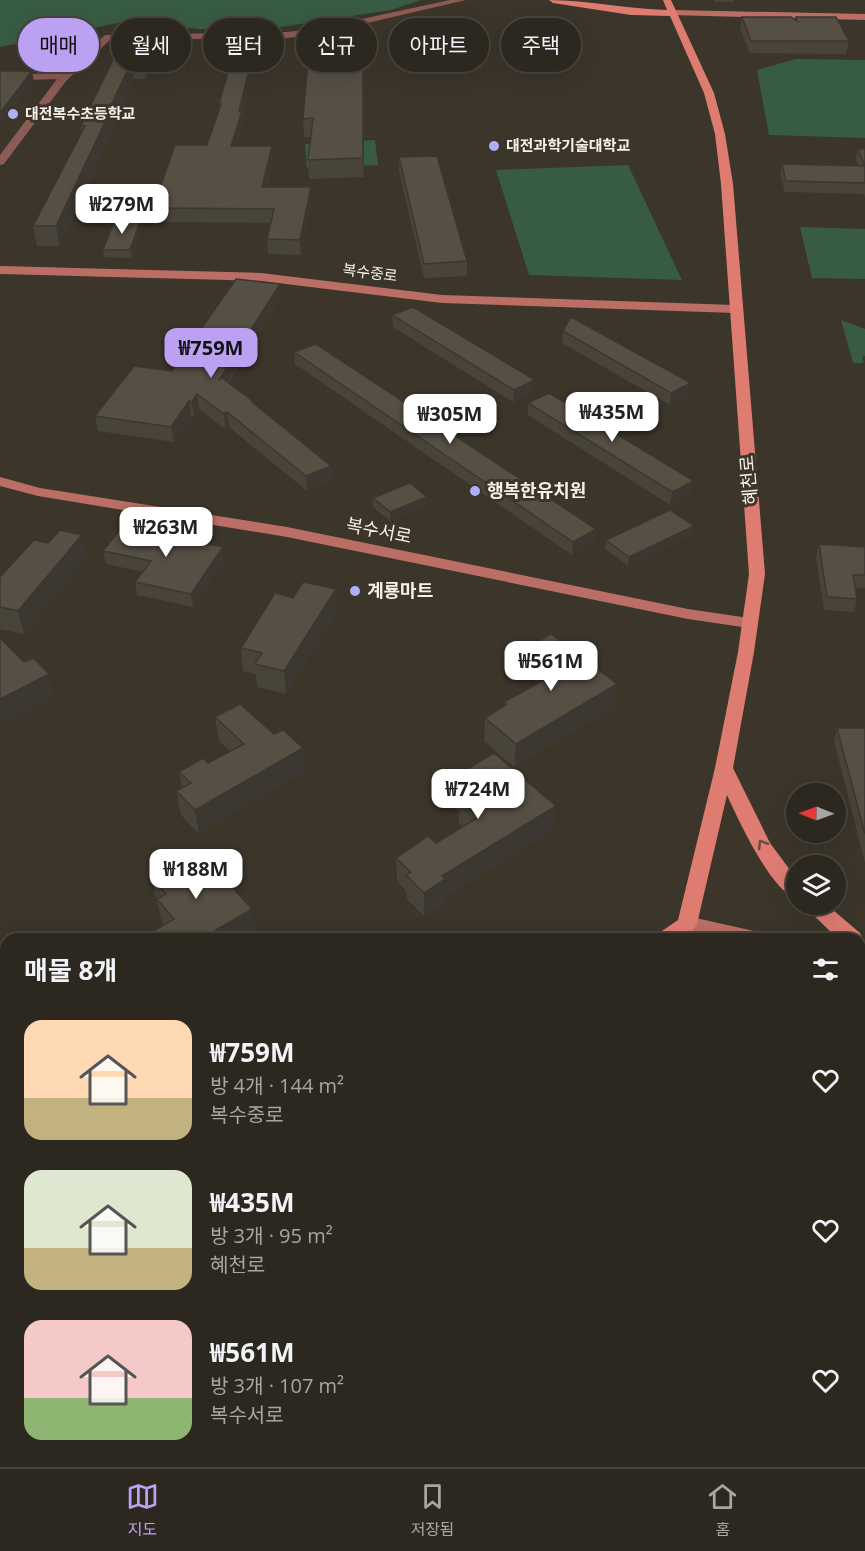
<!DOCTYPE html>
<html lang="ko">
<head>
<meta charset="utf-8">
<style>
  body { margin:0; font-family:"Open Sans","Noto Sans KR",sans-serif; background:#343029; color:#f1f3f6; height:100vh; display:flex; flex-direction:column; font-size:22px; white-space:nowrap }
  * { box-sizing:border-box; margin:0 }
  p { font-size:20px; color:#a6a6a5 }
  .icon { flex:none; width:33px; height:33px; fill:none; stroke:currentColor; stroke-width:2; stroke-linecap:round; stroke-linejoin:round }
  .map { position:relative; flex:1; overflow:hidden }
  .details { position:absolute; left:0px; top:933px; width:866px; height:534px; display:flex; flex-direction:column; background:#2c2820; border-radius:18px 18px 0 0; box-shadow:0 6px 24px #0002,0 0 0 2px #48443e }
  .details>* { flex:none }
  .banner { position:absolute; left:18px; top:18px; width:830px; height:54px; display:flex; gap:12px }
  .needle { width:39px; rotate:271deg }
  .tools { position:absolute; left:786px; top:783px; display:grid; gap:12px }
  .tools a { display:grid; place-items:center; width:60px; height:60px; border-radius:50%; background:#2c2820; box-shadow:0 6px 24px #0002,0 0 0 2px #48443e; font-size:30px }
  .price { position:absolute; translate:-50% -51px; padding:0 14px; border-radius:12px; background:#fff; color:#222; font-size:20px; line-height:39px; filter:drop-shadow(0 2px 3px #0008) }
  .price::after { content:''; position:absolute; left:50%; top:36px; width:18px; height:14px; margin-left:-9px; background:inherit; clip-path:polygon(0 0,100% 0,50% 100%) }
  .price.selected { background:#bca0f2; color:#111 }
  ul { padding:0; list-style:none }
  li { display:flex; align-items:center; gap:18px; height:150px; padding:0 24px }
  li span { display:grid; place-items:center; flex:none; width:168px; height:120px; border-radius:18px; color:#555 }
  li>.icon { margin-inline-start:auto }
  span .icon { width:72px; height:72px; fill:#fffc; stroke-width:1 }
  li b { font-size:26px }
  h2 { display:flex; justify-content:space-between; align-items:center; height:72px; padding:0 24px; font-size:26px }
  .pill { padding:0 21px; border-radius:27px; background:#2c2820; box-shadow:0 6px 24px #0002,0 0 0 2px #48443e; font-size:21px; line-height:54px }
  .pill.selected { background:#bca0f2; color:#111 }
  .tab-bar { display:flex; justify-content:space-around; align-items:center; height:84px; border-top:2px solid #48443e; background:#2c2820; font-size:16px; color:#a6a6a5 }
  .tab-bar a { display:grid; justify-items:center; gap:3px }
  .tab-bar .selected { color:#bca0f2 }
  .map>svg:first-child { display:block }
  .green { fill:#385c43 }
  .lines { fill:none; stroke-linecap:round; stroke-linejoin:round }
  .street { fill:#8c5b55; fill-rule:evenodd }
  .secondary { fill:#bb6e65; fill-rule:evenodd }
  .primary { fill:#df7c72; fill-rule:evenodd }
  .wall { fill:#49443a }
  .shaded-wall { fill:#3c3730 }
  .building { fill:#554f44; stroke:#3c3730; stroke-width:1.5 }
  .oneway { stroke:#6c4a40 }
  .poi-dot { fill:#b0aefa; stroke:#3b352a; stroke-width:2 }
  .labels { text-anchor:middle; stroke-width:6; stroke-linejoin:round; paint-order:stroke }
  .far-poi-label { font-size:15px; font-weight:bold; fill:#f5f1ea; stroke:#3b352a; text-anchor:start }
  .far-street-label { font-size:15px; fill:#f5f1ea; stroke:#3b352a }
  .street-label { font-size:18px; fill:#f5f1ea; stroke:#3b352a }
  .poi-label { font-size:18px; font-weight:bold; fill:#f5f1ea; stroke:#3b352a; text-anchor:start }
</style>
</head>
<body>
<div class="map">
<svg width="865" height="1467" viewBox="0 0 865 1467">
  <rect width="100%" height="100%" fill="#3b352a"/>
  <path class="green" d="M0,0H421L391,10L267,29H199L127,21L0,47Z
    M796,59L865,60V138L769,135L757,70Z
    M375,140L378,165L307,168L305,144Z
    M628,165L682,280L529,275L496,170Z
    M800,227L865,229V279L812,278Z
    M841,320L865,329V356L862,357L864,363H853Z"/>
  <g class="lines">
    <path class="street" d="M450,0H466L320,34L287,38L110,40L66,81L4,164L0,165V155L57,79L0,81V75L62,73L105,35L287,32L320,28Z
      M860,1054H865V1072H860Z"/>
    <path class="secondary" d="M673,10L865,14V20L670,15L669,13Z
      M0,266L261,273L442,295L735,305L741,309L735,313L442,303L261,281L0,274Z
      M0,477L40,488L287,527L688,609L749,618L755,619L757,623L755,627L749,628L688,619L287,537L38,496L0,486Z
      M687,916L754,931L761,933L764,939H718L680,930L677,924L680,918Z
      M860,956L865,957V974L860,973Z"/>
    <path class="primary" d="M549,0C588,0 627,9 667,10L663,0H671L714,93L725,134L733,184L765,574L754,652L733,768L770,843L796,878V898C771,891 738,819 727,795L697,924C688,941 672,939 656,939L659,933L678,920L715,768L738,652L749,574L721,184L715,134L704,93L670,16L631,15L553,3Z
      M802,904H826L860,933L863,939L860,945V939H838Z
      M6,1202V1224L0,1226V1204Z
      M6,1270V1294L0,1296V1272Z"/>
  </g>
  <path class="wall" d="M714,0H734V2H715Z
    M742,17L795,20L796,17L849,41L846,54L750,53L740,29Z
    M268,24L269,42L264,69H253L243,116V124L236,146H272L273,160L267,187H311V202L301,255L268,254L267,239L271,223L155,222L153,208L207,145L220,109L219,104L242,58V52Z
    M130,38L161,42L146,79H134L116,120V124L60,246H37L33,226L82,132L81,125Z
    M356,42V63H363L364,177L309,179L308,160L311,137H304L303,119Z
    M858,149H865V198L864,194L785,192L780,174L782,164L858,165L856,159Z
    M399,157L467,261V276L424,278L399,171Z
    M141,219L142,227L132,258L104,257L103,250Z
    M280,284L281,298L228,383L331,466L332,481L307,491L229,427L225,429L199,409L194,417L191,416L174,442L98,431L95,416L172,371Z
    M392,315L534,392L513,402L393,327Z
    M563,331L689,396L670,405L562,343Z
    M294,352L595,542L572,555L295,364Z
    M528,403L692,493L670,505L528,415Z
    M427,497V505L390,521L373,507V498Z
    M694,526L692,535L628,566L605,549L606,540Z
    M819,544L865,547V588H855L857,599L854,612L824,610L816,557Z
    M103,551L225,560L193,607L137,595L135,582L143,572L106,564Z
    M87,558L24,634L0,629V577Z
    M336,589L337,612L286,694L257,687L256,674L243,671L241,648Z
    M529,646L617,684L614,707L514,767L484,741L485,718L504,705V702L543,681L528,669Z
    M215,717L274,734L303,748L305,771L199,834L181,815L176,791L182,788L179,772L208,763L230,751L219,741Z
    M837,728H865V863L834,741Z
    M449,780L554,829L445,897V902L424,916L407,899L406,891L397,881L396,858L436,843L463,827L459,823V812L449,803Z
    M151,876L252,909L255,933L164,925L162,922Z"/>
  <path class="shaded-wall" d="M158,24L161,42L146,79L144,61Z
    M268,24L269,42L264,69L263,51Z
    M356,42V60L354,81L353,63Z
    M252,58L253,71L243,116V124L232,160L231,146Z
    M132,61L134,79L116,120V124L60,246L56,226Z
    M363,63L364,81V177L363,158Z
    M32,71L34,82L0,127V113Z
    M272,146L273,160L263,201L262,187Z
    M311,187V202L301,255L300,240Z
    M141,219L142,227L132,258L130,250Z
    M280,284L281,298L220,394L219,380Z
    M535,380L534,392L513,402L514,390Z
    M691,383L689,396L670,405L671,393Z
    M197,394L199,409L194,417L192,402Z
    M189,401L191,416L174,442L171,427Z
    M227,412L229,427L225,429L224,414Z
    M331,466L332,481L307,491L306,476Z
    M694,481L692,493L670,505L672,492Z
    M427,497V505L390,521V512Z
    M694,526L692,535L628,566L629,557Z
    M596,529L595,542L572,555L573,542Z
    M82,535L87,558L24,634L18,611Z
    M223,547L225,560L193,607L191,594Z
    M336,589L337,612L286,694L284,671Z
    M49,674L55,698L0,725V699Z
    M617,684L614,707L514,767L516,744Z
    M303,748L305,771L199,834L195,810Z
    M556,806L554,829L445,897V902L424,916V893L442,876Z
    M252,909L255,933L244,939H201Z"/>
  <path class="building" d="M742,17H791L797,21L796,17H836L849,41H751Z
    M158,24L144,61H132L111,105H113L56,226H33L85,126L81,125L125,36L130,38L136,25Z
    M248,24H268L263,51L242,52Z
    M313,42H356L353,63H363V158L308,160L313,118L303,119L308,62Z
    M232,58H252L239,111H242L231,146H272L262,187H311L300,240L267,239L274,209L153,208L175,145H207L221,104H219Z
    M0,71H32L0,113Z
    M858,149H865V183L786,181L782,164L865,166Z
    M437,156L467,261L424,264L399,157Z
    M115,219H141L130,250H103Z
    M236,279L280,284L219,380L222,378L254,402H252L331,466L306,476L227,412L224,414L197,394L192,402L189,401L171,427L95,416L134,366L172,371Z
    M413,307L535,380L514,390L392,315Z
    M571,317L691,383L671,393L563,331Z
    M316,344L596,529L573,542L294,352Z
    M549,393L694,481L672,492L528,403Z
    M410,483L427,497L390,512L373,498Z
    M670,510L694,526L629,557L606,540Z
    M122,527L223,547L191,594L135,582L151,561L103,551Z
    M60,530L82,535L18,611L0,607V577L34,540L48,543Z
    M819,544L865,547V575H853L857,599L827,597Z
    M303,582L336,589L284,671L255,664L262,653L241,648L275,593L293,598Z
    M551,634L617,684L516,744L485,718L507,704L504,702L546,679L543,677L559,668L529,646Z
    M0,638L24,662L33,658L49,674L0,699Z
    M240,704L274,734L283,730L303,748L195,810L176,791L191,783L179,772L203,758L208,763L244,744L215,717Z
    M837,728H865V834Z
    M494,753L556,806L442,876L445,879L424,893L406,875L411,872L396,858L428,836L436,843L479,817L459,800L467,795L449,780Z
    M198,850L252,909L201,939H139L174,919L157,899L166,894L151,876Z"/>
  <defs><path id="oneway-chevron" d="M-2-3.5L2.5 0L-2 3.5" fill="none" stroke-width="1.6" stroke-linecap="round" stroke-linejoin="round" transform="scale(1.5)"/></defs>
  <use class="oneway" href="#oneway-chevron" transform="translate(762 844) rotate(-121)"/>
  <g class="poi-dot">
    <circle cx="13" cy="114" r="6"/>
    <circle cx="494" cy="146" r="6"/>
    <circle cx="475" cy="491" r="6"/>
    <circle cx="355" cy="591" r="6"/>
  </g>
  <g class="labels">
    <g class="far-poi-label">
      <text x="25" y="119">대전복수초등학교</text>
      <text x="506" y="151">대전과학기술대학교</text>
    </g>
    <g class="far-street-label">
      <text transform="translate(370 273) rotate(7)" y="5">복수중로</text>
    </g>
    <g class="street-label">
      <text transform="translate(749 480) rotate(-95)" y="6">혜천로</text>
      <text transform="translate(379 531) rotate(11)" y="6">복수서로</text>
    </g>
    <g class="poi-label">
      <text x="487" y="497">행복한유치원</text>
      <text x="367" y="597">계룡마트</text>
    </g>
  </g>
</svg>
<div class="tools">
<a><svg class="needle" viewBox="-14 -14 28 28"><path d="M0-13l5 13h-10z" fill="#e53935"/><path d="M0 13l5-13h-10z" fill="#a6a6a5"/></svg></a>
<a><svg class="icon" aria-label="layers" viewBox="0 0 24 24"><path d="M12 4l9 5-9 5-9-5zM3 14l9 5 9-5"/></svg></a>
</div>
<b class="price" style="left:122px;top:235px">₩279M</b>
<b class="price selected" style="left:211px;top:379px">₩759M</b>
<b class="price" style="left:612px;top:443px">₩435M</b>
<b class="price" style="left:450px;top:445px">₩305M</b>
<b class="price" style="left:166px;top:558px">₩263M</b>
<b class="price" style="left:551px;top:692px">₩561M</b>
<b class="price" style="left:478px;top:820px">₩724M</b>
<b class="price" style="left:196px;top:900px">₩188M</b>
<div class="banner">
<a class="pill selected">매매</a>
<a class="pill">월세</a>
<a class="pill">필터</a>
<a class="pill">신규</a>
<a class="pill">아파트</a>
<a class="pill">주택</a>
</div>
<section class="details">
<h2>매물 8개<svg class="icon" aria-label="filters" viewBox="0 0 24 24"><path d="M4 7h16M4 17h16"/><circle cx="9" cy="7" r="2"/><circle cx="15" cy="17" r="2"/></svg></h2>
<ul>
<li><span style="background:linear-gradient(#ffd9b3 65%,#c2b280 0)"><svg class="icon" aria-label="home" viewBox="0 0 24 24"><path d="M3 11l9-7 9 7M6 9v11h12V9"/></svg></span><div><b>₩759M</b><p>방 4개 · 144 m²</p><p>복수중로</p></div><svg class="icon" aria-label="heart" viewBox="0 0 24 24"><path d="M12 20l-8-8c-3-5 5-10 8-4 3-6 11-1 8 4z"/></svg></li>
<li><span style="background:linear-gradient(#dfe7d0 65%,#c2b280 0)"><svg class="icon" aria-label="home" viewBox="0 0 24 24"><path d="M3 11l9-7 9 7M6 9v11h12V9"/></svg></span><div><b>₩435M</b><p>방 3개 · 95 m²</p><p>혜천로</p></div><svg class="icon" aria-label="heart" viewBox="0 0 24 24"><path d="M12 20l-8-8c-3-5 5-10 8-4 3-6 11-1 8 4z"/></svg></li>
<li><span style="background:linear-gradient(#f6c9c9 65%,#8fb573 0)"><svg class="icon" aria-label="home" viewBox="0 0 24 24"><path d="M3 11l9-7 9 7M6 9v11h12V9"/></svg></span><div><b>₩561M</b><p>방 3개 · 107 m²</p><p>복수서로</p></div><svg class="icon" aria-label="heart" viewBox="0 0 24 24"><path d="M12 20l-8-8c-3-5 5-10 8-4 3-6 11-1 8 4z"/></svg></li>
</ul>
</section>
</div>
<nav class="tab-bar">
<a class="selected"><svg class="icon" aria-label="map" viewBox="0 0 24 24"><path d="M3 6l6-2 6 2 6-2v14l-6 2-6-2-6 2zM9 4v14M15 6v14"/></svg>지도</a>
<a><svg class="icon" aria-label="saved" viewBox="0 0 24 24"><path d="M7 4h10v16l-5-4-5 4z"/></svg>저장됨</a>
<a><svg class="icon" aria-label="home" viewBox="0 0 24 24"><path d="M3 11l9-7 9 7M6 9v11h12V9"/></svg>홈</a>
</nav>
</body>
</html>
